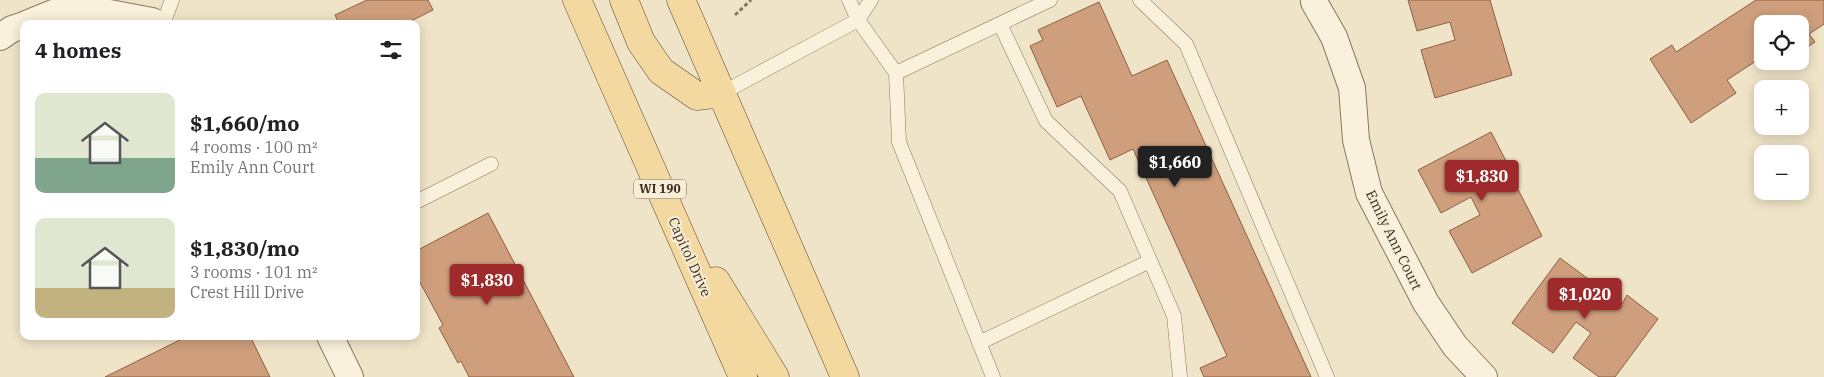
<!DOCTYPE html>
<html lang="en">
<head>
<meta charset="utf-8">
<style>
  body { margin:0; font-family:"IBM Plex Serif",serif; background:#f6f6f6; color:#202124; height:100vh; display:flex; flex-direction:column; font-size:19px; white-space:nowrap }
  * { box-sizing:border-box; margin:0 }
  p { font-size:16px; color:#757577 }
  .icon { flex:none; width:28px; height:28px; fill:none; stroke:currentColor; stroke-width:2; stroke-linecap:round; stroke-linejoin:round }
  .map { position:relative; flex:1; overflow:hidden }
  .details { position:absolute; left:20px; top:20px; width:400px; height:320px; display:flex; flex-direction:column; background:#fff; border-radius:10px; box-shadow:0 2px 12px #0003 }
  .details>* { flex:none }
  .tools { position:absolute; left:1754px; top:15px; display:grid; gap:10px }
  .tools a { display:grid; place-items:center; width:55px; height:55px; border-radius:10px; background:#fff; box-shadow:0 2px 12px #0003; font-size:25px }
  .price { position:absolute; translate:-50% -42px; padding:0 11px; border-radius:5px; background:#9e2a2b; color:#fff; font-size:16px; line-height:32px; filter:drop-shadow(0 1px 2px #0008) }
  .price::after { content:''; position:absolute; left:50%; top:30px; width:15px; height:11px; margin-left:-8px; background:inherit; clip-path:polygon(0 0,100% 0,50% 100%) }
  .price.current { background:#222; color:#fff }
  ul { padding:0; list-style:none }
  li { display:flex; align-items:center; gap:15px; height:125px; padding:0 15px }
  li span { display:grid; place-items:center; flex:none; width:140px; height:100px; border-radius:10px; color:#555 }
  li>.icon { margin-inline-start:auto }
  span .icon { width:60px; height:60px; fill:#fffc; stroke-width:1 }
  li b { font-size:21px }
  h2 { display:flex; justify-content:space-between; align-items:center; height:60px; padding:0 15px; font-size:21px }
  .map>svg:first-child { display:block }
  .building { fill:#cf9f7d; stroke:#8d5f41 }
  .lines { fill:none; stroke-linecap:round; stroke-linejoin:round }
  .lane-casing { stroke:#8d765c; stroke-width:15 }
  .street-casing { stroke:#8d765c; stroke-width:28 }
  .primary-casing { stroke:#5b4430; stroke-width:29 }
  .path { stroke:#8d765c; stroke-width:3; stroke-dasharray:4 2.5; stroke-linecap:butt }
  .lane { stroke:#faf1dc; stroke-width:14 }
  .street { stroke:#faf1dc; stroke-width:26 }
  .primary { stroke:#f3d9a0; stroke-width:28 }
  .labels { text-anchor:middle; stroke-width:4; stroke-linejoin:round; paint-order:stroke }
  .shield { fill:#f7eed8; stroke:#756857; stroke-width:1 }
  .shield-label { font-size:12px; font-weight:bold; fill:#3d2e20 }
  .street-label { font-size:14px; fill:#3d2e20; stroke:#f7eed8 }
</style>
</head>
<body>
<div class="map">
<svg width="1824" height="377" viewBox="0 0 1824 377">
  <rect width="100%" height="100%" fill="#f0e4c8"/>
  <path class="building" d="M367,0H428L433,10L405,24H339L335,15Z
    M1408,0H1490L1512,75L1435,98L1421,50L1455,40L1450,22L1417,31Z
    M1756,0H1824V24L1809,34L1815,42L1800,52V24H1762V57L1727,80L1736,93L1691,123L1650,59L1672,45L1676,52Z
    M1099,2L1132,76L1167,60L1311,377H1204L1200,368L1227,356L1133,149L1110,160L1081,96L1057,107L1030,46L1043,40L1038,30Z
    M1491,132L1506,161L1504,162L1542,236L1472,273L1449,231L1480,215L1471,197L1441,213L1418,170Z
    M488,213L574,377H469L461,361L458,363L439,328L443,325L416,275V251Z
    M1560,258L1622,304L1627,295L1658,319L1615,377H1599L1573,358L1591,333L1576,322L1553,353L1512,323Z
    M188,336H250L270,377H105Z"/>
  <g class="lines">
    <defs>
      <path id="lane" d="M849,0L858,20L896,73L1050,0
        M1140,0L1186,44L1327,377
        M163,24L172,0
        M1000,24L1046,121L1120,191L1174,316L1180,377
        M896,73L899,142L993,377
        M722,93L858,20L871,0
        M416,202L491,164
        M979,343L1150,261"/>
      <path id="street" d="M1314,2L1334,37L1352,88L1356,140L1369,193L1426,303L1455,346L1484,377
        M26,24L53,13L99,11L152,21L158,24
        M0,37L12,29L24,25
        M330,336L350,377"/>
      <path id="primary" d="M577,0L743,377
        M624,0L641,42L661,71L697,96L722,93
        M681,0L845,377
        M716,281L775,377"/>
    </defs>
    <use href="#lane" class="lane-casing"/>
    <use href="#street" class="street-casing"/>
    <use href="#primary" class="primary-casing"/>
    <path class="path" d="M735,15L751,0"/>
    <use href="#lane" class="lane"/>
    <use href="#street" class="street"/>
    <use href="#primary" class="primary"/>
  </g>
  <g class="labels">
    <rect class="shield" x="634" y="179.5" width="52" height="19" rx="4"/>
    <g class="shield-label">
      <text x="660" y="193">WI 190</text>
    </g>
    <g class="street-label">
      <text transform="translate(1394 240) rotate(64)" y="5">Emily Ann Court</text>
      <text transform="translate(690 257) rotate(66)" y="5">Capitol Drive</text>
    </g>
  </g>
</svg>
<div class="tools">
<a><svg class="icon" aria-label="locate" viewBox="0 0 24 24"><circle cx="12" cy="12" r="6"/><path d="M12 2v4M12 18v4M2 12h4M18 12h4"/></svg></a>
<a>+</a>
<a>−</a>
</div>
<b class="price current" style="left:1175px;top:188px">$1,660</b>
<b class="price" style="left:1482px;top:202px">$1,830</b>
<b class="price" style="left:487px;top:306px">$1,830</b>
<b class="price" style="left:1585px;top:320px">$1,020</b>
<section class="details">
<h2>4 homes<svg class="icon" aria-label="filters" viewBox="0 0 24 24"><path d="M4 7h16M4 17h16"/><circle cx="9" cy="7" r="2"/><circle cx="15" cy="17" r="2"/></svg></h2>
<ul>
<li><span style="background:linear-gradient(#dfe7d0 65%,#7fa58c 0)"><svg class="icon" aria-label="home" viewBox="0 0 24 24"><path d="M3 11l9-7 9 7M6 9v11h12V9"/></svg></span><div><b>$1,660/mo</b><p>4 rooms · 100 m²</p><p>Emily Ann Court</p></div></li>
<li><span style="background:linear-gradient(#dfe7d0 70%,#c2b280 0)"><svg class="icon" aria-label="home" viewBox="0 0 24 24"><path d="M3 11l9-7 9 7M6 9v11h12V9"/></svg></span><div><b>$1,830/mo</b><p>3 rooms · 101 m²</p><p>Crest Hill Drive</p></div></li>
</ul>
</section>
</div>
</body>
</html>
